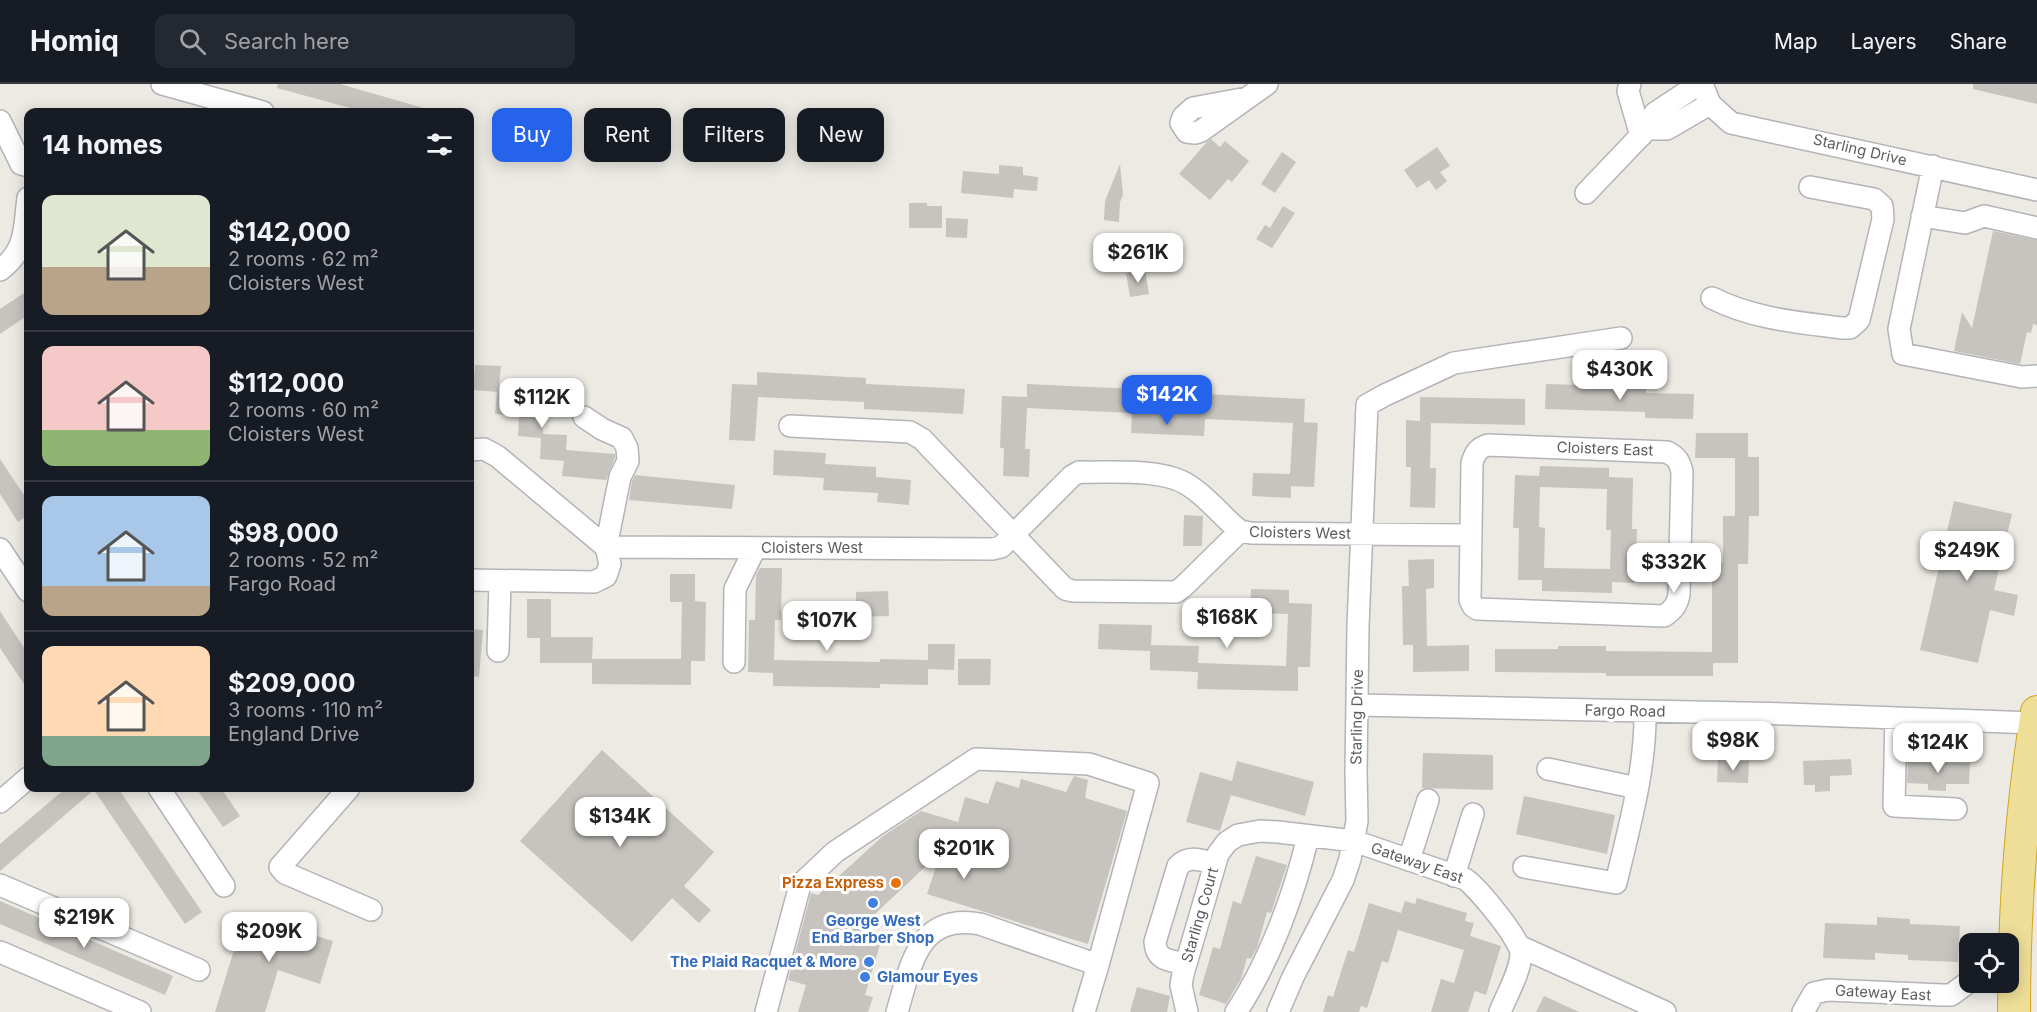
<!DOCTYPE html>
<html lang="en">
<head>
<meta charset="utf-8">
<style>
  body { margin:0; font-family:Inter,sans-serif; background:#242831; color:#f1f3f6; height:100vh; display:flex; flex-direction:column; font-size:22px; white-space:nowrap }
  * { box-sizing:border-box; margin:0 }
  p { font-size:20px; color:#9ea1a6 }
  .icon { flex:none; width:33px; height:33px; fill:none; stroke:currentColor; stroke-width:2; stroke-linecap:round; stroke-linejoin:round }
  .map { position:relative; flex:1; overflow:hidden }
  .panel { position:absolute; left:24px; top:24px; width:450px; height:684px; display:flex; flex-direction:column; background:#171b24; border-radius:12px; box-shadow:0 3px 15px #0003 }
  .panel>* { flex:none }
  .top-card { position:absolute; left:492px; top:24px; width:570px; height:54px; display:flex; gap:12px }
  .controls { position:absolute; left:1959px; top:849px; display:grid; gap:12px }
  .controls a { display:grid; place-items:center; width:60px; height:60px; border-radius:12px; background:#171b24; box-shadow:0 3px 15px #0003; font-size:30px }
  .price { position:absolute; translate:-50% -51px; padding:0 14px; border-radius:12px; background:#fff; color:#222; font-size:20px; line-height:39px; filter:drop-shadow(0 2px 3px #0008) }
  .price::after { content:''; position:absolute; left:50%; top:36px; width:18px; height:14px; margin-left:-9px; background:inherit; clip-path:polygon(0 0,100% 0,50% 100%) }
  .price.selected { background:#2563eb; color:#fff }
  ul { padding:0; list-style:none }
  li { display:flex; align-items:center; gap:18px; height:150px; padding:0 18px }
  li+li { border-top:2px solid #363941 }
  li span { display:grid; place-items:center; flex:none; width:168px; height:120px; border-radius:12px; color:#555 }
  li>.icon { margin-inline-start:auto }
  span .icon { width:72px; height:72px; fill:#fffc; stroke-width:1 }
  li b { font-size:26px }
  h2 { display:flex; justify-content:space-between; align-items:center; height:72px; padding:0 18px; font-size:26px }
  .chip { padding:0 21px; border-radius:12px; background:#171b24; box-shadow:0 3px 15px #0003; font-size:21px; line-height:54px }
  .chip.selected { background:#2563eb; color:#fff }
  header { display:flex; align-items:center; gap:36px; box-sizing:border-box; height:84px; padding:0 30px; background:#171b24; border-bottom:2px solid #363941 }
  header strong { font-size:28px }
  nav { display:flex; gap:33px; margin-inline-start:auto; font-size:21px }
  .search { width:420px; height:54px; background:#242831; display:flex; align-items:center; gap:15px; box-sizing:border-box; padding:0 21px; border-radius:12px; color:#9ea1a6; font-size:22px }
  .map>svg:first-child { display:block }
  .building { fill:#c7c4bf; fill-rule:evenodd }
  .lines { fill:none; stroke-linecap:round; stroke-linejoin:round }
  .minor-casing { stroke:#b3b4b8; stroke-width:24 }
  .highway-casing { stroke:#d1a51e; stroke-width:34 }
  .minor { stroke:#fff; stroke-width:21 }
  .highway { stroke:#eede97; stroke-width:32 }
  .food-dot { fill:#e8710a; stroke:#fff; stroke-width:2 }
  .shop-dot { fill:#3f7fe0; stroke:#fff; stroke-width:2 }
  .labels { text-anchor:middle; stroke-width:6; stroke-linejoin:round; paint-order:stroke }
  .street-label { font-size:15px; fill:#5b5d61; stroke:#fff }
  .food-label { font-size:15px; font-weight:bold; fill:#c56008; stroke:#fff; text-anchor:end }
  .shop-label { font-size:15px; font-weight:bold; fill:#366cbe; stroke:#fff }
</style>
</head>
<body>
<header>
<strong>Homiq</strong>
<div class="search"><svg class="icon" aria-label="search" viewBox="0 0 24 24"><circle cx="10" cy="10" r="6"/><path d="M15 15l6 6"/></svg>Search here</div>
<nav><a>Map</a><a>Layers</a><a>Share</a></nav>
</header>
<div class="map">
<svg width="2037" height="928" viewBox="0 0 2037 928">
  <rect width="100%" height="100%" fill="#eceae3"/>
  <path class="building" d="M278,0H340L427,25V28H365L277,4Z
    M1973,0H2037V20L1973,5Z
    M1211,55L1220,63L1225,57L1249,77L1232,98L1228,95L1210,116L1179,90L1206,59Z
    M1437,63L1450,82L1440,88L1447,97L1436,106L1429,96L1417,104L1404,86Z
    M1282,68L1296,78L1275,109L1261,100Z
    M1120,80L1123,111L1120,118L1119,138L1104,136L1105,117Z
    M999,81L1023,83V91L1038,93L1037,107L1014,105L1013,114L961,109L963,87L999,90Z
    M909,119H927V122H942V144H909Z
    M1283,122L1295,129L1272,164L1256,155L1265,141L1270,144Z
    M946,134L968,135L967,154L946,153Z
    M1993,147L2037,156V241L2033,240L2031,249L2027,248L2020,280L1954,267L1962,228L1972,244Z
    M1145,186L1149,210L1130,213L1126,189Z
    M24,209L28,216V231L0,250V225Z
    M475,281L501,282L499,303L522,305L521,327L544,328L543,350L567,351L566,366L615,370V374L606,396L562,392L564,377L540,375L541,354L518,352L519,332L495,330L497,308L473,306Z
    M757,288L866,294V300L965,305L963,330L864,325V318L758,313L755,357L729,356L732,300L757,301Z
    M1027,300L1134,305V323L1204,326L1205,310L1305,315L1304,338L1318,339L1314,403L1291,402V414L1252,412L1253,389L1290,390L1293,339L1205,335L1204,352L1131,349L1132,329L1027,324L1025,365H1030L1029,393L1003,392L1004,364H1000L1002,312L1027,313Z
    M1546,300L1646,303V309L1694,310L1693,335L1645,334V328L1545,325Z
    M1420,313L1525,315V341L1431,339L1430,384H1436L1435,424L1410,423L1411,383H1406V336L1420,337Z
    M1696,349H1748V373H1759V432H1749L1748,480H1738V579H1713V592H1606V589L1495,588V565H1558V562H1606V567L1712,568V479H1723V432H1735V374H1695Z
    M774,366L826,369L825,380L876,383V393L911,396L909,421L877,418L878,409L823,406L824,394L773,391Z
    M0,375L28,417V431L18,438L0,410Z
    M1540,382L1609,384V393L1633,394L1632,445H1637L1635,499L1612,498V509L1542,507V496H1518L1519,444H1513L1515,391L1539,392ZM1540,403L1607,405L1606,446H1611L1610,485L1544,484L1545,444L1539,443Z
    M635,391L735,401L732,425L629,416L632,397Z
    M1954,417L2012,430L1994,506L2018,511L2014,532L1990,526L1978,579L1920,566L1939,483L1925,480L1930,457L1944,460Z
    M1184,431L1203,432L1202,462H1183Z
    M1434,475V504L1426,505L1427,562L1469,561V587L1413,588V561H1403L1402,502H1409L1408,476Z
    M760,484H782L781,536H775L774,576L880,578V575L928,576V560H955L954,586L928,585V601L880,600V604L773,602V589L748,588L749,536H755L756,491Z
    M670,490H695V517L706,518L705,577H691V601L592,600V579H540V554H527V515H551V553H593L592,575H681L682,518H670Z
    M1251,505L1289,506V519L1312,520L1310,583H1298V607L1197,605L1198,588L1150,586V567L1098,565L1099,540L1152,541L1151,561L1199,562L1198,579L1286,582L1288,530L1250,529Z
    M888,507L889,532L856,533V508Z
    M0,527L28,570V606L0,564Z
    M470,545L483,546L479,593L470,592Z
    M958,575H991L990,601H958Z
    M602,666L714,768L684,802L711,826L699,839L672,814L632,858L520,757Z
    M1423,669L1493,671V706L1422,704Z
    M1851,675L1852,691L1830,692V707L1815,708V701H1804L1803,677Z
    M1718,676L1749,677L1748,699L1717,698Z
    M1237,677L1314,698L1305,732L1231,711L1220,747L1186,738L1200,688L1232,697Z
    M1908,678L1970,679L1969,700H1946V707L1928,706V700L1907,699Z
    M1074,692L1088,696L1085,714L1127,727L1088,860L927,810L941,768L875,830L869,850L882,854L865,911L873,913L868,928H798L806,901L788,896L811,809L818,811L883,752L921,727L958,738L965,713L988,720L996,697L1019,704L1021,695L1066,708Z
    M66,704H118L202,828L185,840L94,706L0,787V760Z
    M196,704H221L240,732L223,743Z
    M1524,712L1615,731L1607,770L1516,750Z
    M1256,772L1287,781L1271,829L1267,828L1257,864L1251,875L1247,874L1241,895L1226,920L1199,911L1213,863L1220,865L1233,817L1241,820Z
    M1417,814L1467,829L1465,837L1474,839L1470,852L1501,862L1486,911L1475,907L1468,928H1431L1441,895L1454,899L1464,866L1398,846L1388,879L1382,877L1367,924L1361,922L1359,928H1323L1328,911L1333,913L1348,866L1354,868L1369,819L1401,829L1405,817L1415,820Z
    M0,817L173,892L165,911L0,840Z
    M245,830L333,857L320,900L278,886L265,928H215Z
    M1877,833L1910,835V840L1960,842L1958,878L1908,876V871L1875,869V876L1823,874L1825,839L1877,841Z
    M1137,903L1170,912L1167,928H1130Z
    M1544,912L1579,928H1536Z"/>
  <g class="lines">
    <defs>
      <path id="minor" d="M162,0L263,28
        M1630,0L1628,7L1641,52
        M1699,0L1655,29L1647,45H1667L1710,20
        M1702,0L1710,20L1731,39L2037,106
        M1247,14L1193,24L1183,33L1181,39L1187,48L1195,49L1201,47L1267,0
        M0,37L21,80L28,82
        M1933,82L1899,245L1903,270L2022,293L2037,292
        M1586,109L1647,45
        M1922,132L1965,139L1984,132L2037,144
        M0,186C27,166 24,144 28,114
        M1712,214C1754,235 1796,238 1842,244H1850L1859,236L1883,135L1882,122L1874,115L1810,103
        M584,333L602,345L622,354L627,364L628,377L620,393L606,463L992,465L1001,463L1072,392L1079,388C1110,389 1163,384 1188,401C1208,413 1222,433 1240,447L1251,449L1470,451
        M790,342L910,348L922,355L1065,505L1073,507L1176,508L1183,503L1240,447
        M1488,361L1667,368C1677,373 1680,378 1682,388L1679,511C1677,521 1673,526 1664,532L1477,525L1473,522L1470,516L1472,379C1475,369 1478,364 1488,361Z
        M470,366L484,365L497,372L606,463L610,480L606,492L594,498L470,496
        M0,465L28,507
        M498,567L500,497
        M734,578L735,505L755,464
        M1357,621L1787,630L2037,639
        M1896,634L1894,722L1956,725
        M1548,685L1637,704
        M159,704L224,802
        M349,704L280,783L285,789L371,826
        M0,718L28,694
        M1409,776L1428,716
        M1524,783L1616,799C1629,743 1646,685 1645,627
        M1454,792L1473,730
        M0,801L199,886
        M1521,863L1665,928
        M0,868L140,928
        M1185,880C1170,876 1156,877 1155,858L1178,782C1189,771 1201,776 1215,780
        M766,928L800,801L835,768L976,675L1089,680L1148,699L1098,881
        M897,928C911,882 917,829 980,840L1098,881L1084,928
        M1187,928L1181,901L1183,890L1218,770L1227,758L1238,751L1260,747L1278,748L1354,757L1465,795C1477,803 1522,857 1521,870C1520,889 1507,910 1500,928
        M1236,928C1269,879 1295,809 1308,752
        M1278,928L1293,893L1343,796L1350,775L1357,737L1356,687L1358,542L1367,321L1385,311L1454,279L1621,254
        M1803,928L1814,909L1828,906L1942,911H1951L1970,897"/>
      <path id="highway" d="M2014,928C2014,827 2021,728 2037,628"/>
    </defs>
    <use href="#minor" class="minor-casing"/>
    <use href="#highway" class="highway-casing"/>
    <use href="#minor" class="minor"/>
    <use href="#highway" class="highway"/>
  </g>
  <circle class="food-dot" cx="896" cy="799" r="6"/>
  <g class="shop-dot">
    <circle cx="873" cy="819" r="6"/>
    <circle cx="869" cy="878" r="6"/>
    <circle cx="865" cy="893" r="6"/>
  </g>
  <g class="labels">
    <g class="street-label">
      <text transform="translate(1860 66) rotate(13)" y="5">Starling Drive</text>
      <text transform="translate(1605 365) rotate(2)" y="5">Cloisters East</text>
      <text transform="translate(1300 449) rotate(1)" y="5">Cloisters West</text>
      <text x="812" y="469">Cloisters West</text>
      <text transform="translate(1625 627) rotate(1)" y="5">Fargo Road</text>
      <text transform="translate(1357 633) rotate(-89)" y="5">Starling Drive</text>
      <text transform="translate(1417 779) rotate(19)" y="5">Gateway East</text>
      <text transform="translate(1200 831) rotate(-74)" y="5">Starling Court</text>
      <text transform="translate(1883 909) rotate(3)" y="5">Gateway East</text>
    </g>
    <g class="food-label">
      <text x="884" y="804">Pizza Express</text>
    </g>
    <g class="shop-label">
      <text x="873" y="842">George West<tspan x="873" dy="17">End Barber Shop</tspan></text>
      <text x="857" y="883" text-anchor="end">The Plaid Racquet &amp; More</text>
      <text x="877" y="898" text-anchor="start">Glamour Eyes</text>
    </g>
  </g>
</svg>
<div class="controls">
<a><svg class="icon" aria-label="locate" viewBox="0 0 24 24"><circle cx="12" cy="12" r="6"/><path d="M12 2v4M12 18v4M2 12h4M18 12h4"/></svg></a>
</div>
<b class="price" style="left:1138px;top:200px">$261K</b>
<b class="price" style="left:1620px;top:317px">$430K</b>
<b class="price selected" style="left:1167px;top:342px">$142K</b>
<b class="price" style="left:542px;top:345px">$112K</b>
<b class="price" style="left:1967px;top:498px">$249K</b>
<b class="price" style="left:1674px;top:510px">$332K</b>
<b class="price" style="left:1227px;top:565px">$168K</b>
<b class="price" style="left:827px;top:568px">$107K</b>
<b class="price" style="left:1733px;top:688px">$98K</b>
<b class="price" style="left:1938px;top:690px">$124K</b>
<b class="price" style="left:620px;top:764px">$134K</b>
<b class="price" style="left:964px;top:796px">$201K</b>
<b class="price" style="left:84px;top:865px">$219K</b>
<b class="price" style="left:269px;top:879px">$209K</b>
<div class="top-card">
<a class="chip selected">Buy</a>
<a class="chip">Rent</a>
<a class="chip">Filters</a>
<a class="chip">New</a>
</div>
<section class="panel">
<h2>14 homes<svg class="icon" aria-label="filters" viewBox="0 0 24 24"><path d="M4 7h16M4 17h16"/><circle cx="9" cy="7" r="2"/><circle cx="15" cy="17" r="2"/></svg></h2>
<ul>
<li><span style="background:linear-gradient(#dfe7d0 60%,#b9a48a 0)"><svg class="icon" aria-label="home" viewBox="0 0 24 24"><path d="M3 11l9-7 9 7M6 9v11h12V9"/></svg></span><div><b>$142,000</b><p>2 rooms · 62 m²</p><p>Cloisters West</p></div></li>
<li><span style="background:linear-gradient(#f6c9c9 70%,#8fb573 0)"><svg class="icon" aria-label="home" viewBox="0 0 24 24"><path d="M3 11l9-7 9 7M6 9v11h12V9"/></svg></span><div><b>$112,000</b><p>2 rooms · 60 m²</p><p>Cloisters West</p></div></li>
<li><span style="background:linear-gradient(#a9c7e8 75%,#b9a48a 0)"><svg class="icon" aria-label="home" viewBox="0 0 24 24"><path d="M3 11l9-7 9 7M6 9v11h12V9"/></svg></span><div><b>$98,000</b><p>2 rooms · 52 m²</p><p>Fargo Road</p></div></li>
<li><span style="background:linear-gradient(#ffd9b3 75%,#7fa58c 0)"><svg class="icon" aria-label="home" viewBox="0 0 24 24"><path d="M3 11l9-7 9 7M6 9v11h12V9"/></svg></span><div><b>$209,000</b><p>3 rooms · 110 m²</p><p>England Drive</p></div></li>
</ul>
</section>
</div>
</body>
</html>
